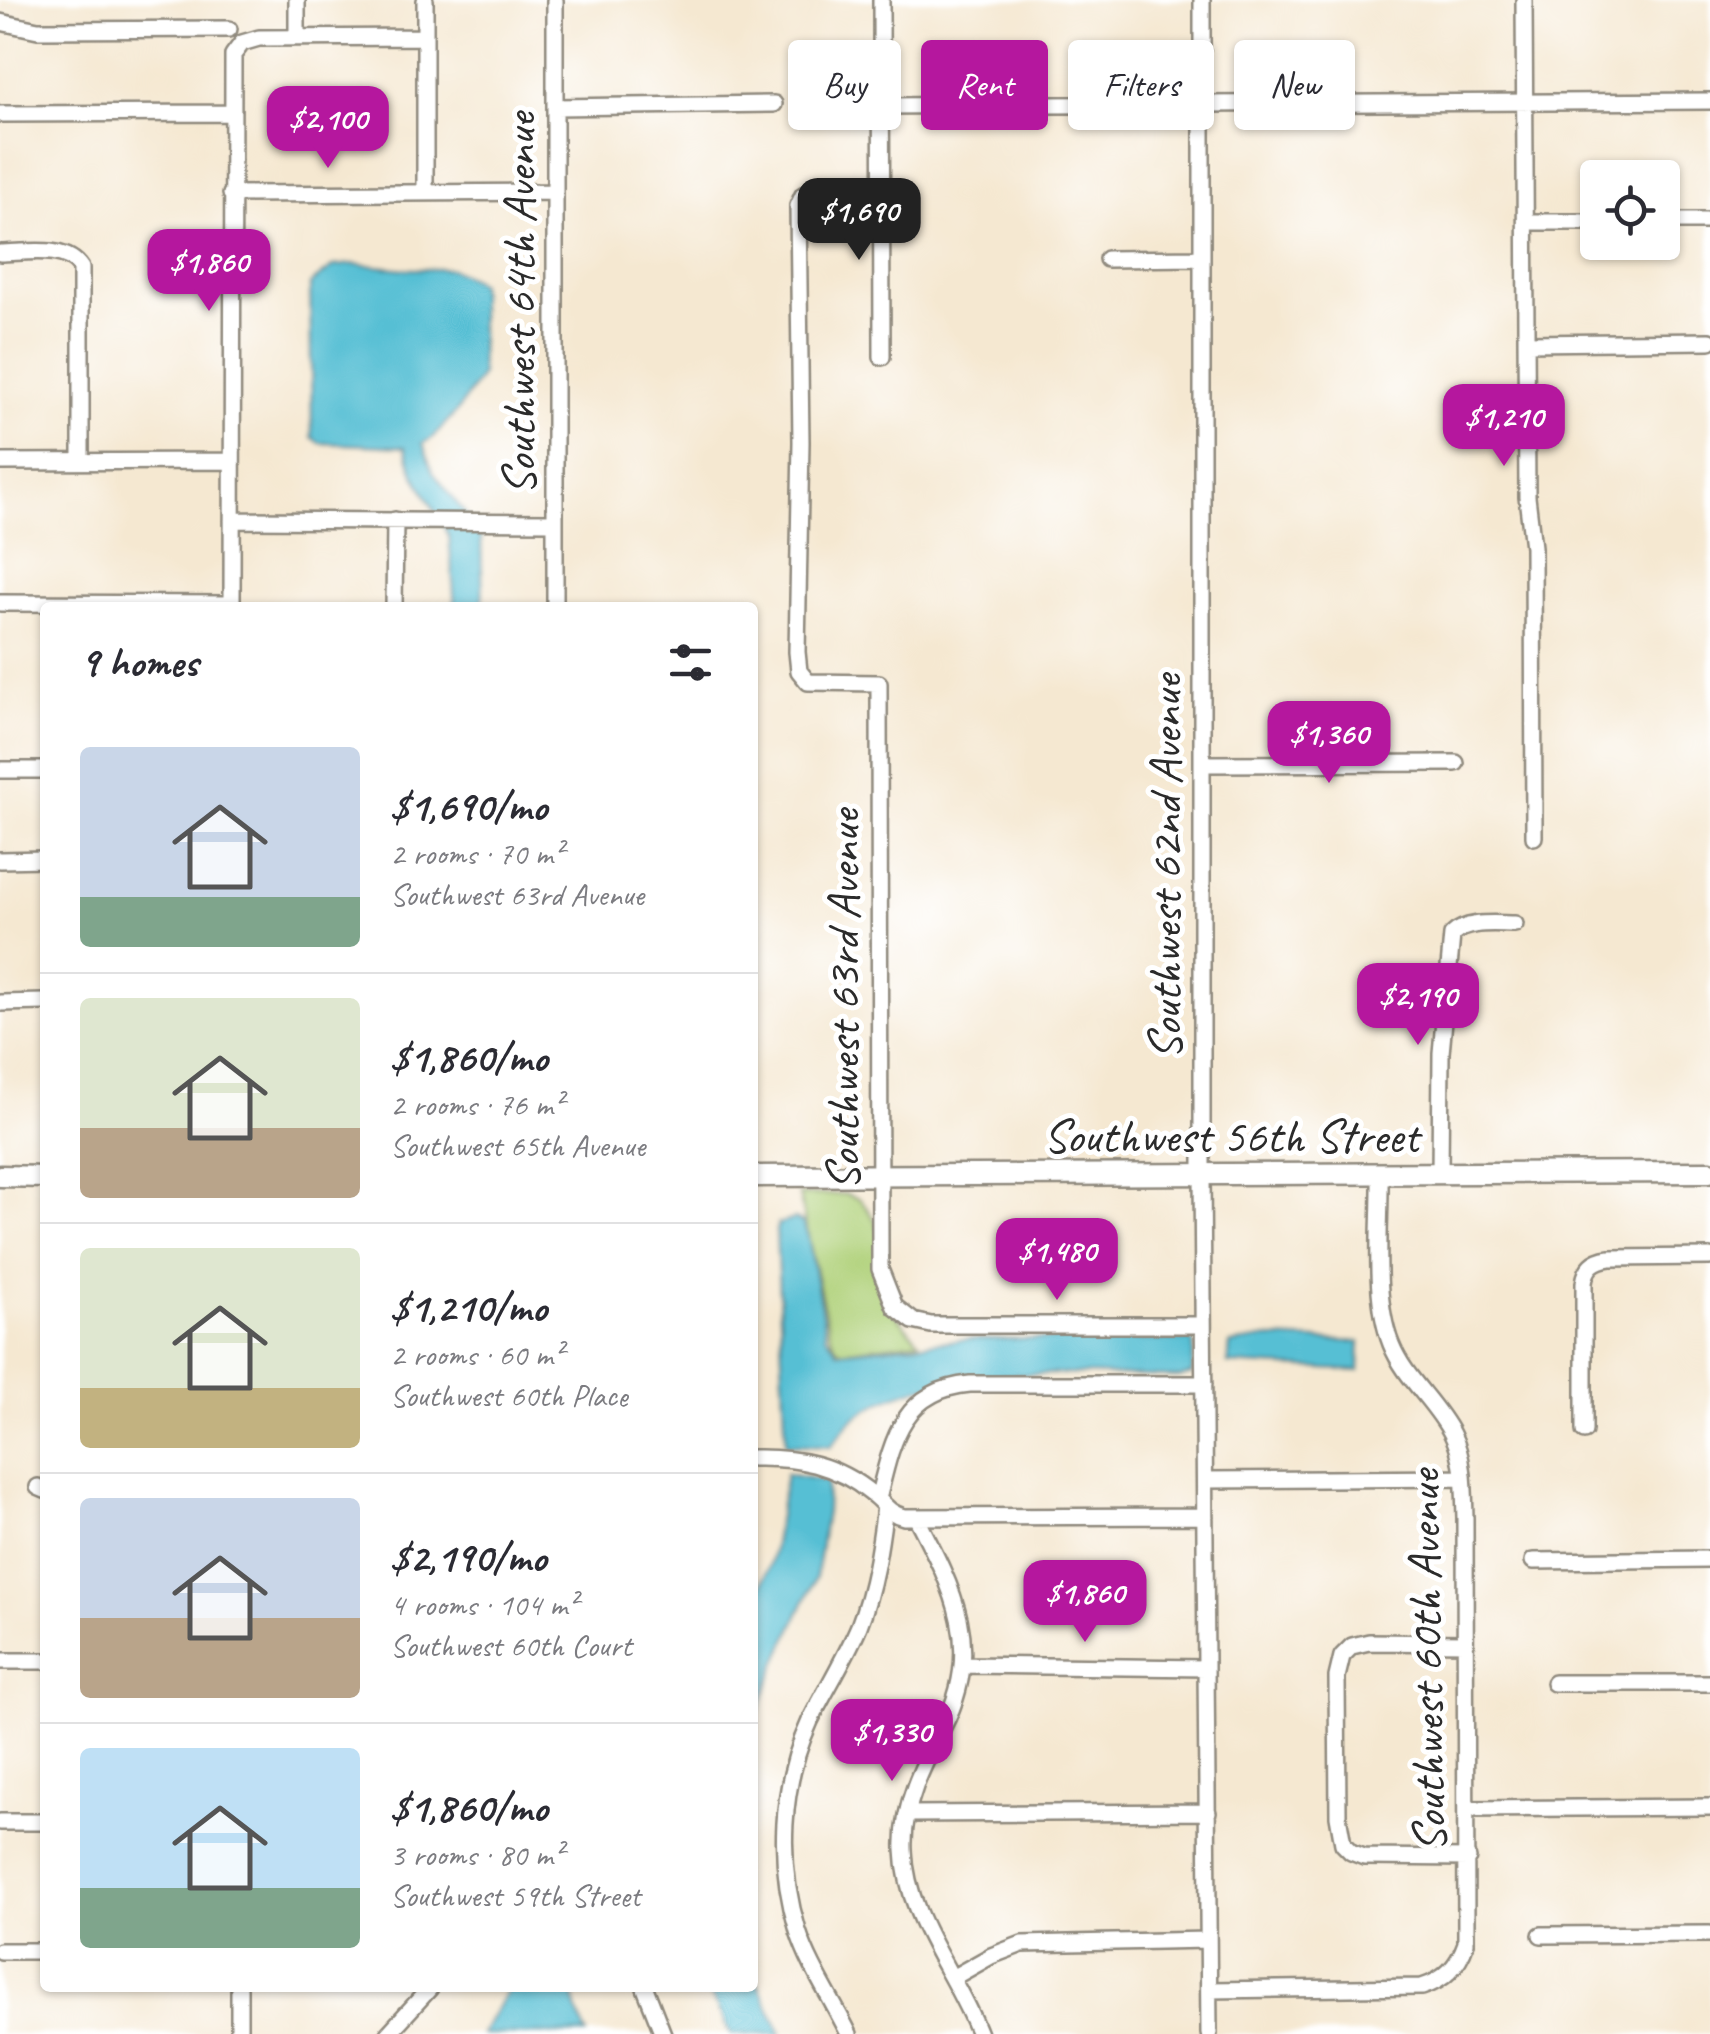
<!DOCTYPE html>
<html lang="en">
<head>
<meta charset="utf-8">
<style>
  body { margin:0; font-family:Caveat,sans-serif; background:#f2f2f3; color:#2b2b33; height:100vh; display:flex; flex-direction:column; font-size:38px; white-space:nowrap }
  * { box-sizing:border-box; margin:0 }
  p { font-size:32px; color:#7c7c81 }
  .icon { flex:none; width:55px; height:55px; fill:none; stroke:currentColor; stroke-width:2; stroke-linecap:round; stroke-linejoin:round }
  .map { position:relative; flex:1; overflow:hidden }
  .sheet { position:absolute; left:40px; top:602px; width:718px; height:1390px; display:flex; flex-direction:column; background:#fff; border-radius:10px; box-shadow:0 2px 8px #0004 }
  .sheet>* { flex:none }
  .guide { position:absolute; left:788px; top:40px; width:772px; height:90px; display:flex; gap:20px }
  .buttons { position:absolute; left:1580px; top:160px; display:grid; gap:20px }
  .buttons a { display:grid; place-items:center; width:100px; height:100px; border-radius:10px; background:#fff; box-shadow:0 2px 8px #0004; font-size:50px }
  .price { position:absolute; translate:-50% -85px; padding:0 22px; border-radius:20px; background:#b5179e; color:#fff; font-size:32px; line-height:65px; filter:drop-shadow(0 2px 5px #0008) }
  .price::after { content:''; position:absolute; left:50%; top:60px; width:30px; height:22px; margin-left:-15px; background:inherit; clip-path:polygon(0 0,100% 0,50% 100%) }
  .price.on { background:#222; color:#fff }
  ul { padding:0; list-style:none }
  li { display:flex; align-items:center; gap:30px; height:250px; padding:0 40px }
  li+li { border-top:2px solid #e1e1e2 }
  li span { display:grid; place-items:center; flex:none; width:280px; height:200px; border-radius:10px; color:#555 }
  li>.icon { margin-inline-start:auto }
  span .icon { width:120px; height:120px; fill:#fffc; stroke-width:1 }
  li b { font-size:42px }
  h2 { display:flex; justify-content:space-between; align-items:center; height:120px; padding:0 40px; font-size:42px }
  .chip { padding:0 35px; border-radius:10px; background:#fff; box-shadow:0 2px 8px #0004; font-size:35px; line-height:90px }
  .chip.on { background:#b5179e; color:#fff }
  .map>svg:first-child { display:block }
  .green { fill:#b0d17a; stroke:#6e7e52; stroke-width:2.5 }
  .water { fill:#57bfd4; stroke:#417580; stroke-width:2.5 }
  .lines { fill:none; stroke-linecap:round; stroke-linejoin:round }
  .minor-casing { stroke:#908a7e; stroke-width:20 }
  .major-casing { stroke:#908a7e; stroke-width:25 }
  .minor { stroke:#fff; stroke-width:15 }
  .major { stroke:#fff; stroke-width:20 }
  .labels { text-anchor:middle; stroke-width:10; stroke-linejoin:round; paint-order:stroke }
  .street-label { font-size:48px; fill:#2b2b2b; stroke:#fff }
</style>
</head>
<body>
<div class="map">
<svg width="1710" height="2034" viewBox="0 0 1710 2034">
  <rect width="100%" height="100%" fill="#fff"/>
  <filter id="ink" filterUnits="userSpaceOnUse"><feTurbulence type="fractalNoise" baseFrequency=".01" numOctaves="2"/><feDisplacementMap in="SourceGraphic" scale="20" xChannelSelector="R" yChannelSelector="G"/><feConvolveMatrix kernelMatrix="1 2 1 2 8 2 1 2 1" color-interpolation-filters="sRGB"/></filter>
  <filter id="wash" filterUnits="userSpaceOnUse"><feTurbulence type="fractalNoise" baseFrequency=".0048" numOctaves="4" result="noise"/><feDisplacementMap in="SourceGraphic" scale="40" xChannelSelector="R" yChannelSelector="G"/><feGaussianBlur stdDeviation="2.25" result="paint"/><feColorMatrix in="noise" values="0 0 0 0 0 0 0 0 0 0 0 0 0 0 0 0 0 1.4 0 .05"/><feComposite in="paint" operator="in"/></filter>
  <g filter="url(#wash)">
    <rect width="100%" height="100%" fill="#f5e8d1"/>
    <path class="green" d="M844,1194L860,1199L876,1221L896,1315L919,1341L843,1351L836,1347L829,1331L799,1195Z"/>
    <path class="water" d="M354,264L406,269H451L479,283L481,376L458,410L431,439L423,443L432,471L481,534L483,607H455L449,536L414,474L405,447L320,443L312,437L310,284L334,266Z
      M794,1219L803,1223L808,1236L826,1335L838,1352L970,1339L1190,1340L1194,1345L1192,1374L1179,1377C1087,1376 932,1359 856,1417C846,1424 839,1437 831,1446L786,1444L776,1230L778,1224Z
      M1270,1338L1360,1342L1359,1371L1228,1364L1230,1344Z
      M786,1474L827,1481L826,1511L816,1577L778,1659L753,1727V1605L771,1562Z
      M753,1974L782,2034H731L707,1988H752Z
      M509,1988H573L576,2008L587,2034H481Z"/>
  </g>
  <g filter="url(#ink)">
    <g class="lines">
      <defs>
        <path id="minor" d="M297,0V37
          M881,0L882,357
          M1202,0V1175L1209,2034
          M1524,0L1527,497L1533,547L1534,837
          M0,22L38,30L229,29
          M882,106L1710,101
          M555,107L774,104
          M0,114L231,113
          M881,191H812L803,195L798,206L801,442L797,652L799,671L808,682L879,683L880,1269L895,1307L913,1321L931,1325H1203
          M425,193V0
          M231,194L555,192
          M1662,221H1710
          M1526,222H1598
          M0,253C25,253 66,244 81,268V462
          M1107,259L1201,258
          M1526,343L1710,341
          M0,462L232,461
          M232,520L555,522
          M0,603L232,604
          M232,608L233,55L242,43L259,38L425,37
          M394,608L395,520
          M555,608V0
          M1202,764L1456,763
          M0,770H45
          M0,860L45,859
          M0,1003L45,1002
          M1440,1174L1441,1053L1452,935C1467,920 1495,924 1515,924
          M1584,1431V1283C1586,1267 1594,1260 1610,1258L1710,1257
          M752,1458C798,1457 836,1464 872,1494C884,1503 888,1513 904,1517L1205,1516
          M1205,1480L1463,1478
          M38,1487L45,1490
          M878,1499C892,1442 901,1390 970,1384H1204
          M916,1517C953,1588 985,1648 943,1727C923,1765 902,1805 904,1850C906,1918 956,1973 979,2034
          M1533,1561L1710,1559
          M1465,1643L1369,1642L1352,1646L1342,1656L1337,1677L1338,1816L1343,1844L1351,1852L1364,1857L1468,1858
          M0,1661H45
          M963,1665L1206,1668
          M1554,1683H1710
          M1467,1809L1710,1807
          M908,1814L1208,1812
          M0,1822H45
          M1541,1935L1710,1934
          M0,1951H45
          M952,1978L991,1956L1022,1944L1208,1940
          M239,1988V2034
          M645,1988L663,2034
          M1209,1990L1422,1987C1445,1980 1458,1966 1466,1943L1465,1518C1464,1490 1465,1459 1452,1434C1435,1401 1405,1379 1391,1344C1372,1296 1381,1226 1380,1175
          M388,2034L430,1988
          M849,2034C832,1999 810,1968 798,1931C777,1863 780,1786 810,1721C826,1689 845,1659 859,1626C874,1587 880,1547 885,1506"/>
        <path id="major" d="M0,1176L45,1177
          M752,1176L1710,1172"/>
      </defs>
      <use href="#minor" class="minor-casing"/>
      <use href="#major" class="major-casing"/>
      <use href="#minor" class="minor"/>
      <use href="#major" class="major"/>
    </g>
  </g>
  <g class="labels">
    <g class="street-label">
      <text transform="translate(518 304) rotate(-90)" y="17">Southwest 64th Avenue</text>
      <text transform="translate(1164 867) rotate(-90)" y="17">Southwest 62nd Avenue</text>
      <text transform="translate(842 1000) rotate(-90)" y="17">Southwest 63rd Avenue</text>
      <text x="1231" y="1152">Southwest 56th Street</text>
      <text transform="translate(1425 1661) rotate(-91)" y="17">Southwest 60th Avenue</text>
    </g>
  </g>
</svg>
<div class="buttons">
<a><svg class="icon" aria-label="locate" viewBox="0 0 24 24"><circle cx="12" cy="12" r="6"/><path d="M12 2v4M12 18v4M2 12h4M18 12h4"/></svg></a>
</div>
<b class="price" style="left:328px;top:171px">$2,100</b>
<b class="price on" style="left:859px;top:263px">$1,690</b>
<b class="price" style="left:209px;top:314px">$1,860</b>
<b class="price" style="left:1504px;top:469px">$1,210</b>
<b class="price" style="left:1329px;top:786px">$1,360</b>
<b class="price" style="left:1418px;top:1048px">$2,190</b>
<b class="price" style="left:1057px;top:1303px">$1,480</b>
<b class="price" style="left:1085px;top:1645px">$1,860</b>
<b class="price" style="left:892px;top:1784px">$1,330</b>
<div class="guide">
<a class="chip">Buy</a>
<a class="chip on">Rent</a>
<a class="chip">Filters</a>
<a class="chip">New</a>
</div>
<section class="sheet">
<h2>9 homes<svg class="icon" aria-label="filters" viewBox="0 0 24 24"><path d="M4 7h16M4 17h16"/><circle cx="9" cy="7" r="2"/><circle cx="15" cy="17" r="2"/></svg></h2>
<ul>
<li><span style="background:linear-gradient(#c9d6e8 75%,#7fa58c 0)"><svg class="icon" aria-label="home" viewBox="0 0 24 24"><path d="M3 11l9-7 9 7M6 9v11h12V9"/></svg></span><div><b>$1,690/mo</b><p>2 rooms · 70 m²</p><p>Southwest 63rd Avenue</p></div></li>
<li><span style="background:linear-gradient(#dfe7d0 65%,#b9a48a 0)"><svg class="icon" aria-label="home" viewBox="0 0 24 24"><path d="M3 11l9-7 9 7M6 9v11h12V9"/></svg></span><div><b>$1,860/mo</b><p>2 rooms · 76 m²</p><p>Southwest 65th Avenue</p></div></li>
<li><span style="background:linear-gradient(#dfe7d0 70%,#c2b280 0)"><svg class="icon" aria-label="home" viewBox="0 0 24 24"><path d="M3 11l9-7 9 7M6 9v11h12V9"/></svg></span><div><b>$1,210/mo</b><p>2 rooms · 60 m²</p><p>Southwest 60th Place</p></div></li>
<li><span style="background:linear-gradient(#c9d6e8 60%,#b9a48a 0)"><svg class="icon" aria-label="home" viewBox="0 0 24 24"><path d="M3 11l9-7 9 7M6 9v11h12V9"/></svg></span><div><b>$2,190/mo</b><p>4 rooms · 104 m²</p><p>Southwest 60th Court</p></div></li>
<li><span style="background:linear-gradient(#bfe0f5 70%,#7fa58c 0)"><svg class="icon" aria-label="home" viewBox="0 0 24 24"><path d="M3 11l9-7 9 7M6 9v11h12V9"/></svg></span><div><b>$1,860/mo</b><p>3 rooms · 80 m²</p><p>Southwest 59th Street</p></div></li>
</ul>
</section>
</div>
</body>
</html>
